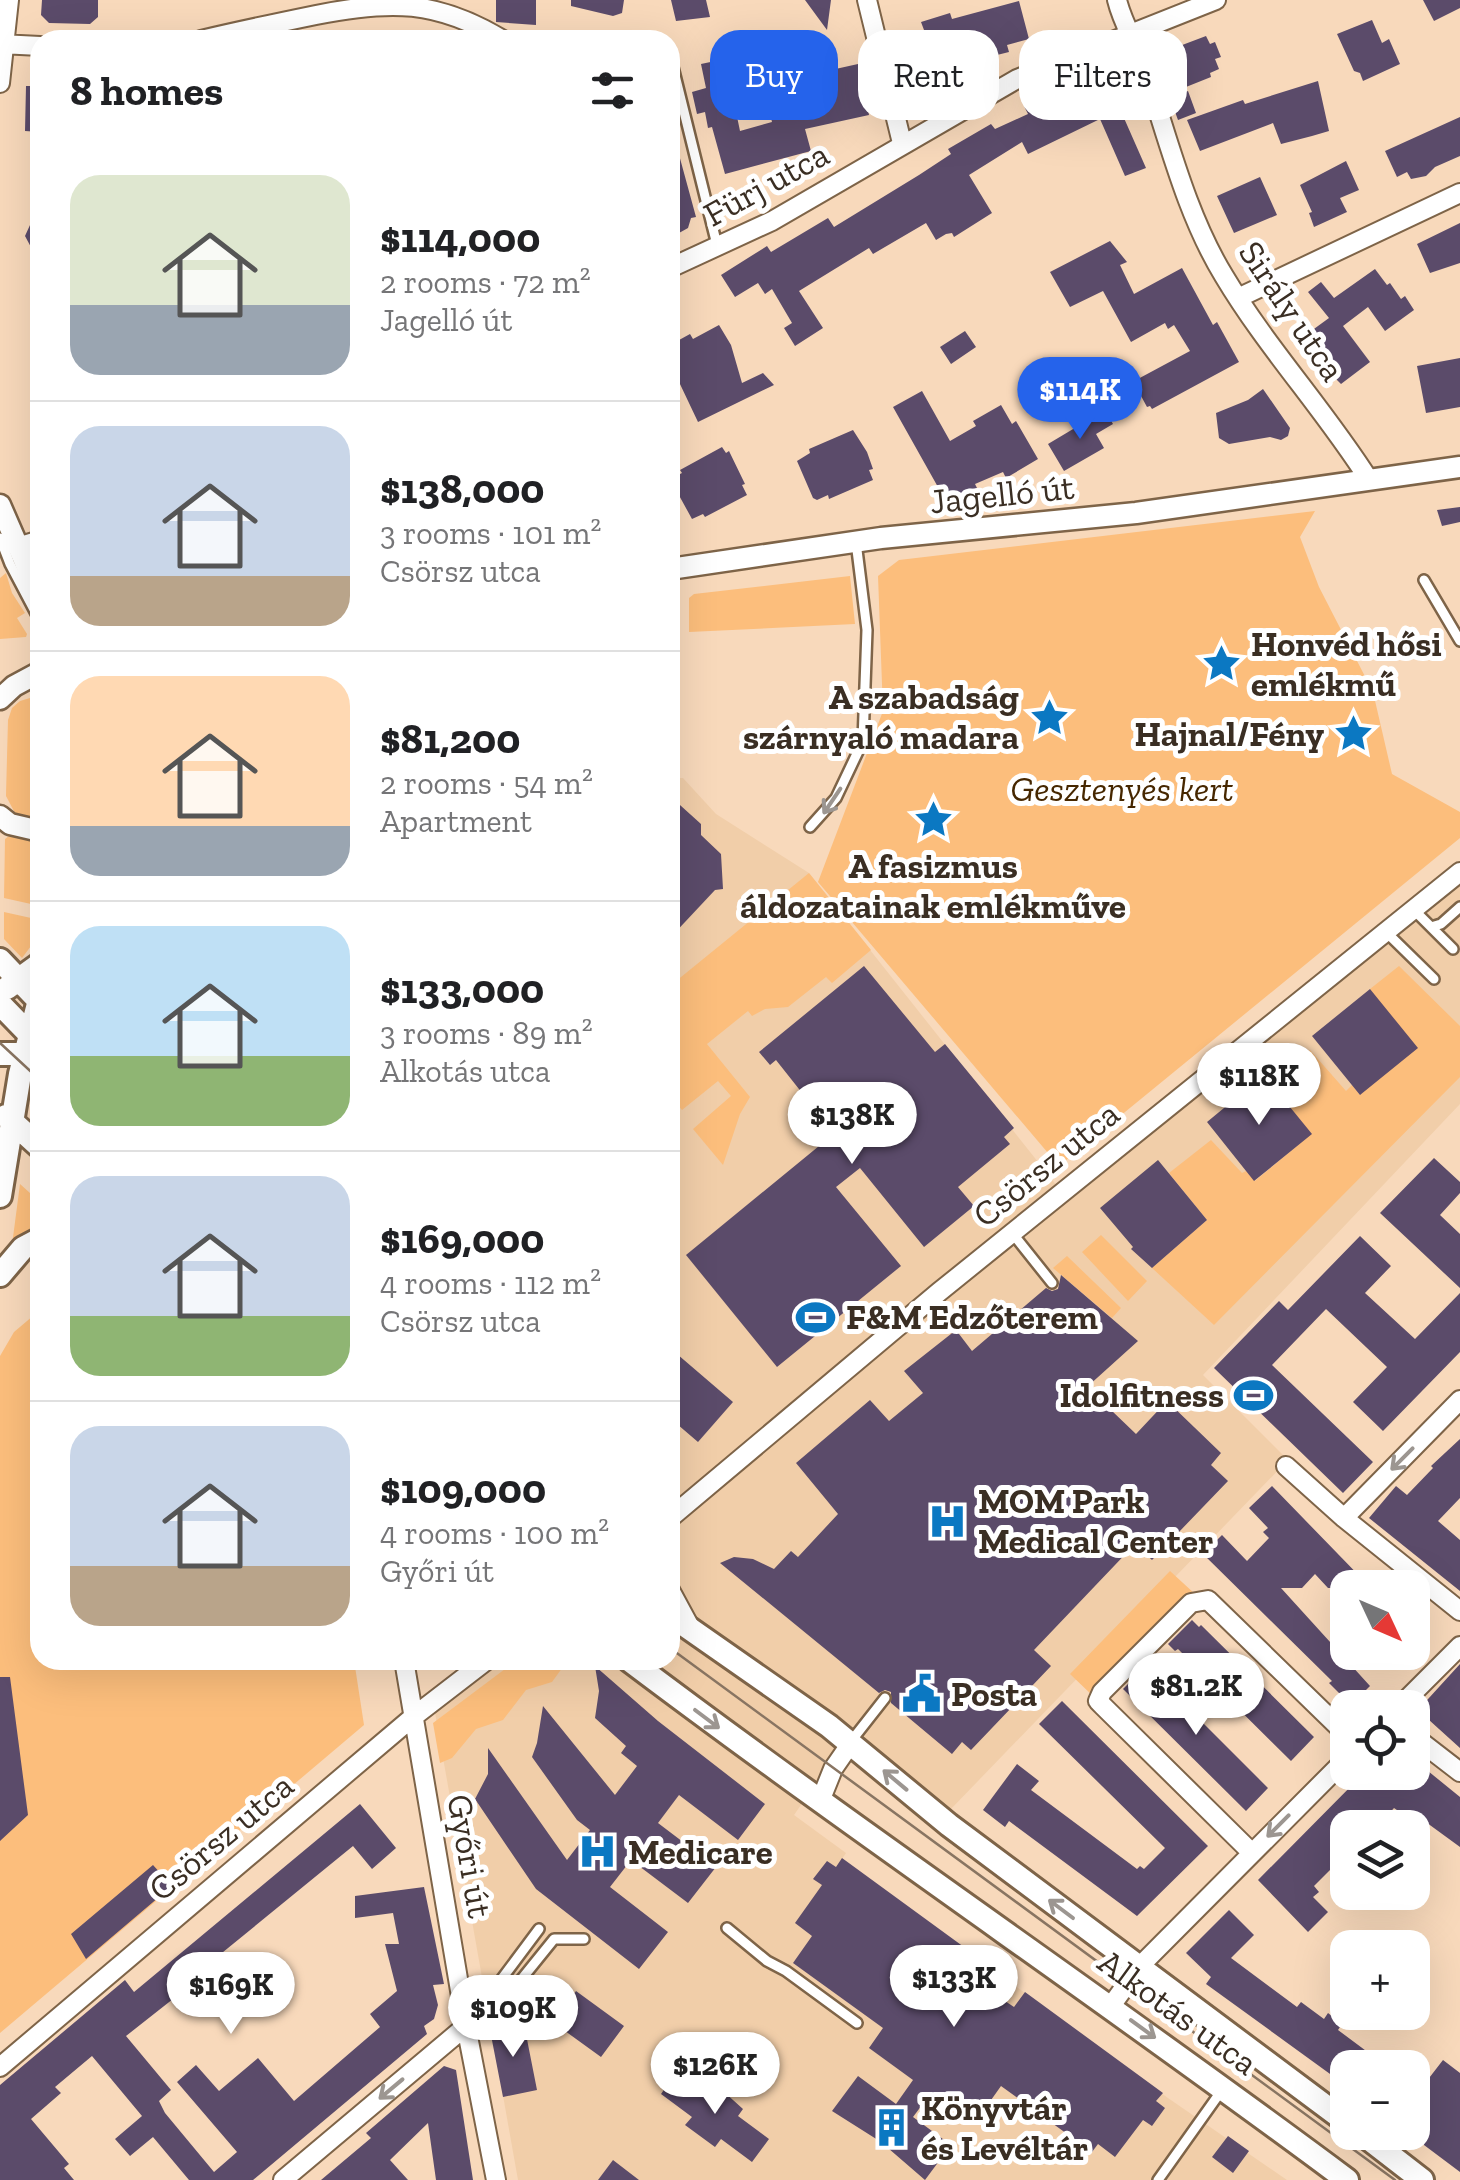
<!DOCTYPE html>
<html lang="en">
<head>
<meta charset="utf-8">
<style>
  body { margin:0; font-family:"Zilla Slab",serif; background:#f6f6f6; color:#202124; height:100vh; display:flex; flex-direction:column; font-size:38px; white-space:nowrap }
  * { box-sizing:border-box; margin:0 }
  p { font-size:32px; color:#757577 }
  .icon { flex:none; width:55px; height:55px; fill:none; stroke:currentColor; stroke-width:2; stroke-linecap:round; stroke-linejoin:round }
  .map { position:relative; flex:1; overflow:hidden }
  .side { position:absolute; left:30px; top:30px; width:650px; height:1640px; display:flex; flex-direction:column; background:#fff; border-radius:30px; box-shadow:0 10px 40px #0002 }
  .side>* { flex:none }
  .guide { position:absolute; left:710px; top:30px; width:600px; height:90px; display:flex; gap:20px }
  .needle { width:65px; rotate:134deg }
  .fabs { position:absolute; left:1330px; top:1570px; display:grid; gap:20px }
  .fabs a { display:grid; place-items:center; width:100px; height:100px; border-radius:20px; background:#fff; box-shadow:0 10px 40px #0002; font-size:50px }
  .price { position:absolute; translate:-50% -85px; padding:0 22px; border-radius:35px; background:#fff; color:#222; font-size:32px; line-height:65px; filter:drop-shadow(0 2px 5px #0008) }
  .price::after { content:''; position:absolute; left:50%; top:60px; width:30px; height:22px; margin-left:-15px; background:inherit; clip-path:polygon(0 0,100% 0,50% 100%) }
  .price.current { background:#2563eb; color:#fff }
  ul { padding:0; list-style:none }
  li { display:flex; align-items:center; gap:30px; height:250px; padding:0 40px }
  li+li { border-top:2px solid #e0e0e0 }
  li span { display:grid; place-items:center; flex:none; width:280px; height:200px; border-radius:30px; color:#555 }
  li>.icon { margin-inline-start:auto }
  span .icon { width:120px; height:120px; fill:#fffc; stroke-width:1 }
  li b { font-size:42px }
  h2 { display:flex; justify-content:space-between; align-items:center; height:120px; padding:0 40px; font-size:42px }
  .tag { padding:0 35px; border-radius:30px; background:#fff; box-shadow:0 10px 40px #0002; font-size:35px; line-height:90px }
  .tag.current { background:#2563eb; color:#fff }
  .map>svg:first-child { display:block }
  .built { fill:#f1cea9 }
  .green { fill:#fcbe7c }
  .building { fill:#5b4b6a }
  .lines { fill:none; stroke-linecap:round; stroke-linejoin:round }
  .service-casing { stroke:#7e6448; stroke-width:14 }
  .minor-casing { stroke:#7e6448; stroke-width:22 }
  .tertiary-casing { stroke:#7e6448; stroke-width:25 }
  .secondary-casing { stroke:#7e6448; stroke-width:28 }
  .service { stroke:#fff; stroke-width:9 }
  .minor { stroke:#fff; stroke-width:18 }
  .tertiary { stroke:#fff; stroke-width:20 }
  .secondary { stroke:#fff; stroke-width:22 }
  .tram { stroke:#897562; stroke-width:2.5 }
  .oneway { stroke:#9c9691 }
  .labels { text-anchor:middle; stroke-width:10; stroke-linejoin:round; paint-order:stroke }
  .street-label { font-size:35px; fill:#3a2e23; stroke:#fff }
  .poi-label { font-size:35px; font-weight:bold; fill:#3a2e23; stroke:#fff; text-anchor:start }
  .park-label { font-size:35px; font-style:italic; fill:#462700; stroke:#fff }
</style>
</head>
<body>
<div class="map">
<svg width="1460" height="2180" viewBox="0 0 1460 2180">
  <rect width="100%" height="100%" fill="#f8d9bb"/>
  <path class="built" d="M670,778H683L716,814L809,873L1069,1201L1460,883V1104L1203,1375L1288,1460L950,1810L852,1731L794,1815L846,1853L842,1859L1168,2098L1287,2180H518L434,1707L498,1660H670Z"/>
  <path class="green" d="M1315,511L1300,537L1319,587L1373,692L1392,774L1460,812V838L1059,1166L818,882L883,711L878,576L899,560Z
    M6,573L12,593L25,613L17,618L27,634L26,637L0,639V578Z
    M850,576L855,624L689,632V598L694,594Z
    M40,695V822L16,815L6,796L8,720L12,708L20,701Z
    M13,833L40,839V906L4,898L5,839Z
    M809,873L871,950L832,983L826,977L788,1007L765,1009L752,1016L748,1011L707,1044L750,1097L740,1114L723,1165L693,1129L731,1096L718,1081L682,1110L670,1096V986Z
    M4,912L40,920V934L22,958L4,939Z
    M1399,966L1460,1026V1077L1214,1325L1152,1268L1207,1220L1169,1173L1211,1140L1242,1173L1246,1171L1255,1181L1311,1134L1270,1082L1310,1050L1346,1091L1352,1085L1360,1095L1370,989Z
    M20,1184L40,1202V1230L12,1245Z
    M1101,1235L1147,1281L1128,1301L1082,1252Z
    M1067,1256L1121,1308L1112,1318L1053,1268Z
    M40,1310V1660H354L364,1725L0,2033V1356L14,1332Z
    M1170,1571L1195,1594L1094,1697L1070,1674Z
    M517,1660H568L552,1682L526,1690L503,1720L476,1729L452,1758L440,1763L433,1723Z"/>
  <path class="building" d="M42,0H98V17L90,24L49,23L41,15Z
    M496,0H536V25L496,22Z
    M571,0H624L622,13L613,16L571,6Z
    M671,0H706L710,17L676,21Z
    M805,0H831L827,30Z
    M1423,0H1460V8L1434,21Z
    M1019,1L1029,39L1007,45L1009,52L973,61L976,72L927,89L913,41L918,39L916,32L924,30L921,22L950,13L952,19Z
    M1372,20L1382,43L1389,39L1400,64L1363,81L1360,73L1354,71L1337,34Z
    M1206,36L1210,44L1215,42L1221,57L1215,59L1219,69L1210,73L1211,77L1181,89L1171,75L1170,64L1174,63L1169,50Z
    M816,46L822,72L858,64L869,115L805,129L811,151L725,174L712,127L708,128L705,112L697,114L692,92L706,88L701,64L720,60L727,84L730,83L740,131L772,122L769,110L810,99L799,50Z
    M1105,75L1146,168L1125,176L1100,119L1028,154L1022,142L969,175L992,213L954,237L952,233L946,234L936,240L926,223L873,254L869,248L799,291L823,328L795,346L784,328L792,323L772,289L765,294L758,283L735,297L721,275L767,246L771,252L828,218L834,227L919,175L951,154L948,149L991,124L995,129L1028,114L1024,106L1041,100L1044,107L1074,95L1071,89Z
    M1318,81L1329,131L1312,136L1281,144L1273,123L1200,151L1187,120L1243,100L1245,104Z
    M26,86H40V132L25,131Z
    M1188,91L1196,113L1178,120L1170,98Z
    M1460,117V156L1435,167L1426,176L1411,179L1407,172L1397,177L1385,151Z
    M675,140L696,217L691,218L688,228L670,238V141Z
    M1346,161L1359,190L1340,198L1347,212L1314,227L1309,213L1312,212L1300,185Z
    M1260,177L1277,215L1234,233L1217,196Z
    M40,203V264L25,236Z
    M1460,223V263L1430,273L1417,244Z
    M1110,241L1127,262L1120,265L1134,294L1182,268L1213,325L1217,322L1239,362L1152,409L1150,406L1147,407L1134,383L1136,380L1190,351L1174,325L1168,329L1165,323L1131,342L1103,291L1070,307L1050,272Z
    M1375,269L1387,285L1390,283L1401,299L1405,296L1414,310L1385,331L1368,307L1343,326L1370,362L1341,384L1323,366L1307,334L1329,318L1308,292L1321,282L1334,298Z
    M719,325L731,345L742,383L763,373L774,385L698,422L670,363V345L690,334L693,339Z
    M965,331L976,347L951,364L940,347Z
    M1060,357L1071,376L1053,387L1042,367Z
    M1460,358V407L1426,413L1417,366Z
    M1263,389L1290,428L1288,436L1281,440L1270,437L1229,444L1219,438L1216,413L1248,400Z
    M922,391L950,441L976,426L973,421L1001,405L1012,424L1016,421L1038,459L1006,478L1003,472L975,484L977,488L966,493L943,496L893,407Z
    M1105,410L1113,424L1096,434L1104,448L1064,471L1048,444Z
    M853,430L867,452L873,469L869,470L873,480L829,499L828,495L817,500L813,498L797,461L810,453L809,449Z
    M722,447L726,453L729,451L745,484L742,485L747,495L705,517L703,514L692,519L670,479L682,473L680,470Z
    M1460,507V522L1442,526L1437,510Z
    M670,796L701,824V835L721,854L723,889L715,890L670,938Z
    M864,966L935,1052L945,1044L1014,1128L1004,1137L1010,1144L958,1187L974,1206L924,1247L860,1168L836,1187L901,1266L777,1367L686,1255L830,1137L809,1112L814,1108L776,1060L770,1065L759,1052Z
    M1370,989L1418,1048L1360,1095L1312,1036Z
    M1264,1075L1312,1134L1254,1181L1207,1122Z
    M1434,1158L1460,1182V1193L1440,1215L1460,1234V1288L1380,1213Z
    M1158,1160L1207,1220L1152,1268L1131,1249L1133,1247L1100,1208Z
    M1360,1236L1391,1266L1365,1293L1415,1339L1460,1293V1352L1383,1431L1353,1402L1387,1367L1326,1309L1272,1365L1373,1462L1343,1493L1214,1368L1279,1301L1288,1310Z
    M1061,1275L1138,1341L1087,1387L1136,1434L1167,1401L1221,1453L1211,1465L1228,1481L1152,1560L1135,1544L1034,1650L1051,1666L971,1750L962,1742L952,1754L891,1703V1692L885,1690L879,1693L720,1563L734,1557L753,1559L774,1569L791,1551L798,1557L838,1514L796,1463L870,1400L889,1421L923,1393L904,1371L956,1330L972,1351L1046,1288L1052,1291L1058,1289Z
    M670,1348L733,1402L698,1442L670,1418Z
    M1460,1439V1498L1438,1521L1460,1540V1591L1369,1518L1396,1486L1407,1495L1433,1468L1431,1466Z
    M1272,1486L1371,1588H1328L1315,1574L1302,1588H1281L1370,1686L1351,1705L1329,1683L1332,1681L1203,1554L1222,1535L1247,1561L1269,1538L1263,1532L1268,1528L1249,1508Z
    M1192,1620L1199,1627L1201,1625L1314,1737L1291,1761L1178,1649L1175,1651L1168,1644Z
    M1460,1664V1748L1418,1710Z
    M595,1666L658,1721L765,1804L738,1840L679,1795L658,1823L716,1867L688,1903L631,1860L610,1887L668,1932L639,1969L536,1889L475,1799L488,1774V1748L567,1860L590,1830L577,1820L532,1757L537,1743L543,1706L615,1795L637,1766L621,1753L626,1746L595,1718L599,1691Z
    M1146,1666L1268,1788L1246,1811L1123,1689Z
    M0,1677H10L28,1815L0,1841Z
    M1062,1701L1208,1846L1137,1916L1009,1821L1005,1827L983,1810L1017,1764L1039,1781L1031,1790L1137,1869L1140,1866L1144,1869L1165,1848L1039,1724Z
    M1412,1758L1460,1797V1847L1423,1820L1419,1825L1394,1808L1376,1828H1348V1867L1340,1860L1314,1886L1319,1892L1313,1897L1328,1912L1308,1932L1258,1880L1365,1772H1412Z
    M360,1804L396,1848L372,1869L353,1846L201,1970L213,1985L201,1995L192,1984L126,2036L171,2090L159,2101L165,2113L214,2172L237,2152L177,2082L196,2065L219,2091L258,2058L294,2101L380,2027L370,2014L397,1991L385,1944H399L393,1913L355,1918V1896L424,1887L444,1984L433,1985L438,2005L434,2019L424,2026L427,2034L253,2180H189L153,2137L130,2156L115,2139L142,2116L92,2056L55,2087L61,2093L31,2119L69,2164L64,2168L74,2180H0V2085L125,1980L134,1992Z
    M842,1858L979,1958L968,1974L1002,1999L1014,2007L1025,1992L1163,2093L1156,2101L1165,2108L1152,2126L1143,2120L1115,2157L1098,2144L1092,2152L1001,2086L974,2124L931,2093L913,2117L951,2145L925,2180L881,2142L832,2111L858,2076L896,2104L913,2080L869,2048L883,2028L793,1963L812,1936L795,1923L822,1885L813,1879L827,1861L836,1867Z
    M153,1865L172,1886L86,1959L71,1934Z
    M1229,1910L1254,1935L1231,1958L1297,2007L1301,2002L1324,2019L1328,2013L1342,2024L1338,2030L1389,2068H1348V2087L1206,1984L1211,1977L1186,1953Z
    M576,1991L624,2026L601,2057L554,2023Z
    M524,2024L537,2090L503,2097L490,2030Z
    M1443,2060L1460,2073V2172L1412,2136V2071L1426,2082Z
    M444,2066L456,2070L473,2180H436L428,2123L390,2160L408,2180H321L371,2138L366,2133Z
    M677,2071L708,2094L713,2087L721,2093L723,2091L743,2109L738,2116L769,2139L752,2162L721,2139L715,2147L685,2125L692,2117L661,2094Z
    M1228,2136L1249,2151L1233,2173L1212,2157Z
    M613,2160L639,2180H598Z"/>
  <g class="lines">
    <defs>
      <path id="service" d="M671,59L717,245
        M0,538L10,564L40,621
        M1424,580L1460,641
        M810,827L836,798L863,741L867,630L856,542
        M1414,910L1431,927L1441,924L1460,907
        M1431,927L1453,949
        M1386,932L1434,979
        M1013,1234L1052,1283
        M852,1740L885,1698
        M727,1928L767,1961L786,1971L857,2023
        M483,2004L503,2002L554,1939H584
        M463,2008L483,2004L539,1929
        M1158,2180L1222,2090"/>
      <path id="minor" d="M867,0L902,143
        M1117,0C1123,25 1137,45 1145,70C1168,138 1186,214 1224,276C1267,348 1324,409 1369,480
        M201,40C239,31 277,23 316,15C390,0 437,0 503,40
        M0,44L40,46
        M0,83L9,0
        M670,268L772,221L1017,79L1216,0
        M1238,298L1460,193
        M17,547L40,540
        M1286,1466L1344,1518L1460,1611
        M670,1518L939,1292L1460,872
        M1344,1518L1460,1400
        M670,1590L690,1627
        M404,1660L466,2026L496,2180
        M1398,1708L1460,1646
        M1412,1735L1460,1772
        M821,1799L833,1769L851,1743
        M1251,1852L1103,1706L1098,1701L1102,1692L1191,1603L1208,1600L1348,1736
        M1111,2006L1139,1967L1348,1757
        M0,2067L413,1717L487,1660
        M283,2180L466,2026"/>
      <path id="tertiary" d="M0,505L40,597
        M670,569L881,538L1136,513L1460,467
        M0,699L14,686L40,672
        M0,816L10,824L40,831"/>
      <path id="secondary" d="M0,960L40,1002
        M7,988L40,964
        M0,1004L36,1041
        M0,1054H24L40,1059
        M6,1116L40,1147
        M0,1196L20,1074L40,996
        M0,1275L23,1248L40,1239
        M670,1615L829,1726L949,1825L1348,2123
        M629,1660C865,1838 1110,2003 1347,2180
        M1360,2132L1422,2180"/>
    </defs>
    <use href="#service" class="service-casing"/>
    <use href="#minor" class="minor-casing"/>
    <use href="#tertiary" class="tertiary-casing"/>
    <use href="#secondary" class="secondary-casing"/>
    <use href="#service" class="service"/>
    <use href="#minor" class="minor"/>
    <use href="#tertiary" class="tertiary"/>
    <use href="#secondary" class="secondary"/>
    <path class="tram" d="M0,1043L40,1080
      M670,1648L1395,2180"/>
  </g>
  <defs><path id="oneway-shaft" d="M-6 0H5M1.5-3L5.5 0L1.5 3" fill="none" stroke-width="1.6" stroke-linecap="round" stroke-linejoin="round" transform="scale(2.5)"/></defs>
  <g class="oneway">
    <use href="#oneway-shaft" transform="translate(832 801) rotate(124)"/>
    <use href="#oneway-shaft" transform="translate(1402 1459) rotate(135)"/>
    <use href="#oneway-shaft" transform="translate(707 1719) rotate(37)"/>
    <use href="#oneway-shaft" transform="translate(895 1780) rotate(-140)"/>
    <use href="#oneway-shaft" transform="translate(1278 1826) rotate(135)"/>
    <use href="#oneway-shaft" transform="translate(1061 1909) rotate(-143)"/>
    <use href="#oneway-shaft" transform="translate(1143 2029) rotate(36)"/>
    <use href="#oneway-shaft" transform="translate(391 2089) rotate(140)"/>
  </g>
  <defs>
    <symbol id="sight-bare" viewBox="-9 -9 18 18"><path d="M0-6L1.8-2.2L6-1.7L2.9 1.2L3.7 5.4L0 3.3L-3.7 5.4L-2.9 1.2L-6-1.7L-1.8-2.2Z" fill="#0b78c2" stroke="#fff" stroke-width="2.5" paint-order="stroke"/></symbol>
    <symbol id="stadium-bare" viewBox="-9 -9 18 18"><path d="M0-5a6.5 5 0 1 0 0 10a6.5 5 0 1 0 0-10ZM-3.5-1.8h7v3.6h-7Z" fill="#0b78c2" stroke="#fff" stroke-width="2.5" paint-order="stroke"/></symbol>
    <symbol id="hospital-bare" viewBox="-9 -9 18 18"><path d="M-5-5h3v3.5h4V-5h3V5h-3V1.5h-4V5h-3Z" fill="#0b78c2" stroke="#fff" stroke-width="2.5" paint-order="stroke"/></symbol>
    <symbol id="civic-bare" viewBox="-9 -9 18 18"><path d="M-.6-6.5H3V-4.5H.6V-3L4-1V1h2V6H-6V1h2V-1L-.6-3ZM-1.2 2.5V6h2.4V2.5Z" fill="#0b78c2" stroke="#fff" stroke-width="2.5" paint-order="stroke"/></symbol>
    <symbol id="building-bare" viewBox="-9 -9 18 18"><path d="M-4-6H4V6H1V3H-1V6H-4ZM-2.5-4.3h1.7v1.8h-1.7ZM.8-4.3h1.7v1.8H.8ZM-2.5-1h1.7V.8h-1.7ZM.8-1h1.7V.8H.8Z" fill="#0b78c2" stroke="#fff" stroke-width="2.5" paint-order="stroke"/></symbol>
  </defs>
  <g fill-rule="evenodd">
    <use href="#sight-bare" x="1194" y="636" width="55" height="55"/>
    <use href="#sight-bare" x="1022" y="690" width="55" height="55"/>
    <use href="#sight-bare" x="1326" y="706" width="55" height="55"/>
    <use href="#sight-bare" x="906" y="792" width="55" height="55"/>
    <use href="#stadium-bare" x="788" y="1290" width="55" height="55"/>
    <use href="#stadium-bare" x="1226" y="1368" width="55" height="55"/>
    <use href="#hospital-bare" x="920" y="1494" width="55" height="55"/>
    <use href="#civic-bare" x="894" y="1666" width="55" height="55"/>
    <use href="#hospital-bare" x="570" y="1824" width="55" height="55"/>
    <use href="#building-bare" x="864" y="2100" width="55" height="55"/>
  </g>
  <g class="labels">
    <g class="street-label">
      <text transform="translate(766 184) rotate(-29)" y="12">Fürj utca</text>
      <text transform="translate(1292 311) rotate(56)" y="12">Sirály utca</text>
      <text transform="translate(1002 494) rotate(-6)" y="12">Jagelló út</text>
      <text transform="translate(1046 1164) rotate(-39)" y="12">Csörsz utca</text>
      <text transform="translate(221 1837) rotate(-40)" y="12">Csörsz utca</text>
      <text transform="translate(470 1856) rotate(80)" y="12">Győri út</text>
      <text transform="translate(1178 2012) rotate(36)" y="12">Alkotás utca</text>
    </g>
    <g class="poi-label">
      <text x="1251" y="656">Honvéd hősi<tspan x="1251" dy="40">emlékmű</tspan></text>
      <text x="1019" y="709" text-anchor="end">A szabadság<tspan x="1019" dy="40">szárnyaló madara</tspan></text>
      <text x="1324" y="746" text-anchor="end">Hajnal/Fény</text>
      <text x="933" y="878" text-anchor="middle">A fasizmus<tspan x="933" dy="40">áldozatainak emlékműve</tspan></text>
      <text x="846" y="1329">F&amp;M Edzőterem</text>
      <text x="1224" y="1407" text-anchor="end">Idolfitness</text>
      <text x="978" y="1513">MOM Park<tspan x="978" dy="40">Medical Center</tspan></text>
      <text x="951" y="1706">Posta</text>
      <text x="628" y="1864">Medicare</text>
      <text x="921" y="2120">Könyvtár<tspan x="921" dy="40">és Levéltár</tspan></text>
    </g>
    <g class="park-label">
      <text x="1122" y="801">Gesztenyés kert</text>
    </g>
  </g>
</svg>
<div class="fabs">
<a><svg class="needle" viewBox="-14 -14 28 28"><path d="M0-13l5 13h-10z" fill="#e53935"/><path d="M0 13l5-13h-10z" fill="#757577"/></svg></a>
<a><svg class="icon" aria-label="locate" viewBox="0 0 24 24"><circle cx="12" cy="12" r="6"/><path d="M12 2v4M12 18v4M2 12h4M18 12h4"/></svg></a>
<a><svg class="icon" aria-label="layers" viewBox="0 0 24 24"><path d="M12 4l9 5-9 5-9-5zM3 14l9 5 9-5"/></svg></a>
<a>+</a>
<a>−</a>
</div>
<b class="price current" style="left:1080px;top:442px">$114K</b>
<b class="price" style="left:1259px;top:1128px">$118K</b>
<b class="price" style="left:852px;top:1167px">$138K</b>
<b class="price" style="left:1196px;top:1738px">$81.2K</b>
<b class="price" style="left:954px;top:2030px">$133K</b>
<b class="price" style="left:231px;top:2037px">$169K</b>
<b class="price" style="left:513px;top:2060px">$109K</b>
<b class="price" style="left:715px;top:2117px">$126K</b>
<div class="guide">
<a class="tag current">Buy</a>
<a class="tag">Rent</a>
<a class="tag">Filters</a>
</div>
<section class="side">
<h2>8 homes<svg class="icon" aria-label="filters" viewBox="0 0 24 24"><path d="M4 7h16M4 17h16"/><circle cx="9" cy="7" r="2"/><circle cx="15" cy="17" r="2"/></svg></h2>
<ul>
<li><span style="background:linear-gradient(#dfe7d0 65%,#9aa5b1 0)"><svg class="icon" aria-label="home" viewBox="0 0 24 24"><path d="M3 11l9-7 9 7M6 9v11h12V9"/></svg></span><div><b>$114,000</b><p>2 rooms · 72 m²</p><p>Jagelló út</p></div></li>
<li><span style="background:linear-gradient(#c9d6e8 75%,#b9a48a 0)"><svg class="icon" aria-label="home" viewBox="0 0 24 24"><path d="M3 11l9-7 9 7M6 9v11h12V9"/></svg></span><div><b>$138,000</b><p>3 rooms · 101 m²</p><p>Csörsz utca</p></div></li>
<li><span style="background:linear-gradient(#ffd9b3 75%,#9aa5b1 0)"><svg class="icon" aria-label="home" viewBox="0 0 24 24"><path d="M3 11l9-7 9 7M6 9v11h12V9"/></svg></span><div><b>$81,200</b><p>2 rooms · 54 m²</p><p>Apartment</p></div></li>
<li><span style="background:linear-gradient(#bfe0f5 65%,#8fb573 0)"><svg class="icon" aria-label="home" viewBox="0 0 24 24"><path d="M3 11l9-7 9 7M6 9v11h12V9"/></svg></span><div><b>$133,000</b><p>3 rooms · 89 m²</p><p>Alkotás utca</p></div></li>
<li><span style="background:linear-gradient(#c9d6e8 70%,#8fb573 0)"><svg class="icon" aria-label="home" viewBox="0 0 24 24"><path d="M3 11l9-7 9 7M6 9v11h12V9"/></svg></span><div><b>$169,000</b><p>4 rooms · 112 m²</p><p>Csörsz utca</p></div></li>
<li><span style="background:linear-gradient(#c9d6e8 70%,#b9a48a 0)"><svg class="icon" aria-label="home" viewBox="0 0 24 24"><path d="M3 11l9-7 9 7M6 9v11h12V9"/></svg></span><div><b>$109,000</b><p>4 rooms · 100 m²</p><p>Győri út</p></div></li>
</ul>
</section>
</div>
</body>
</html>
